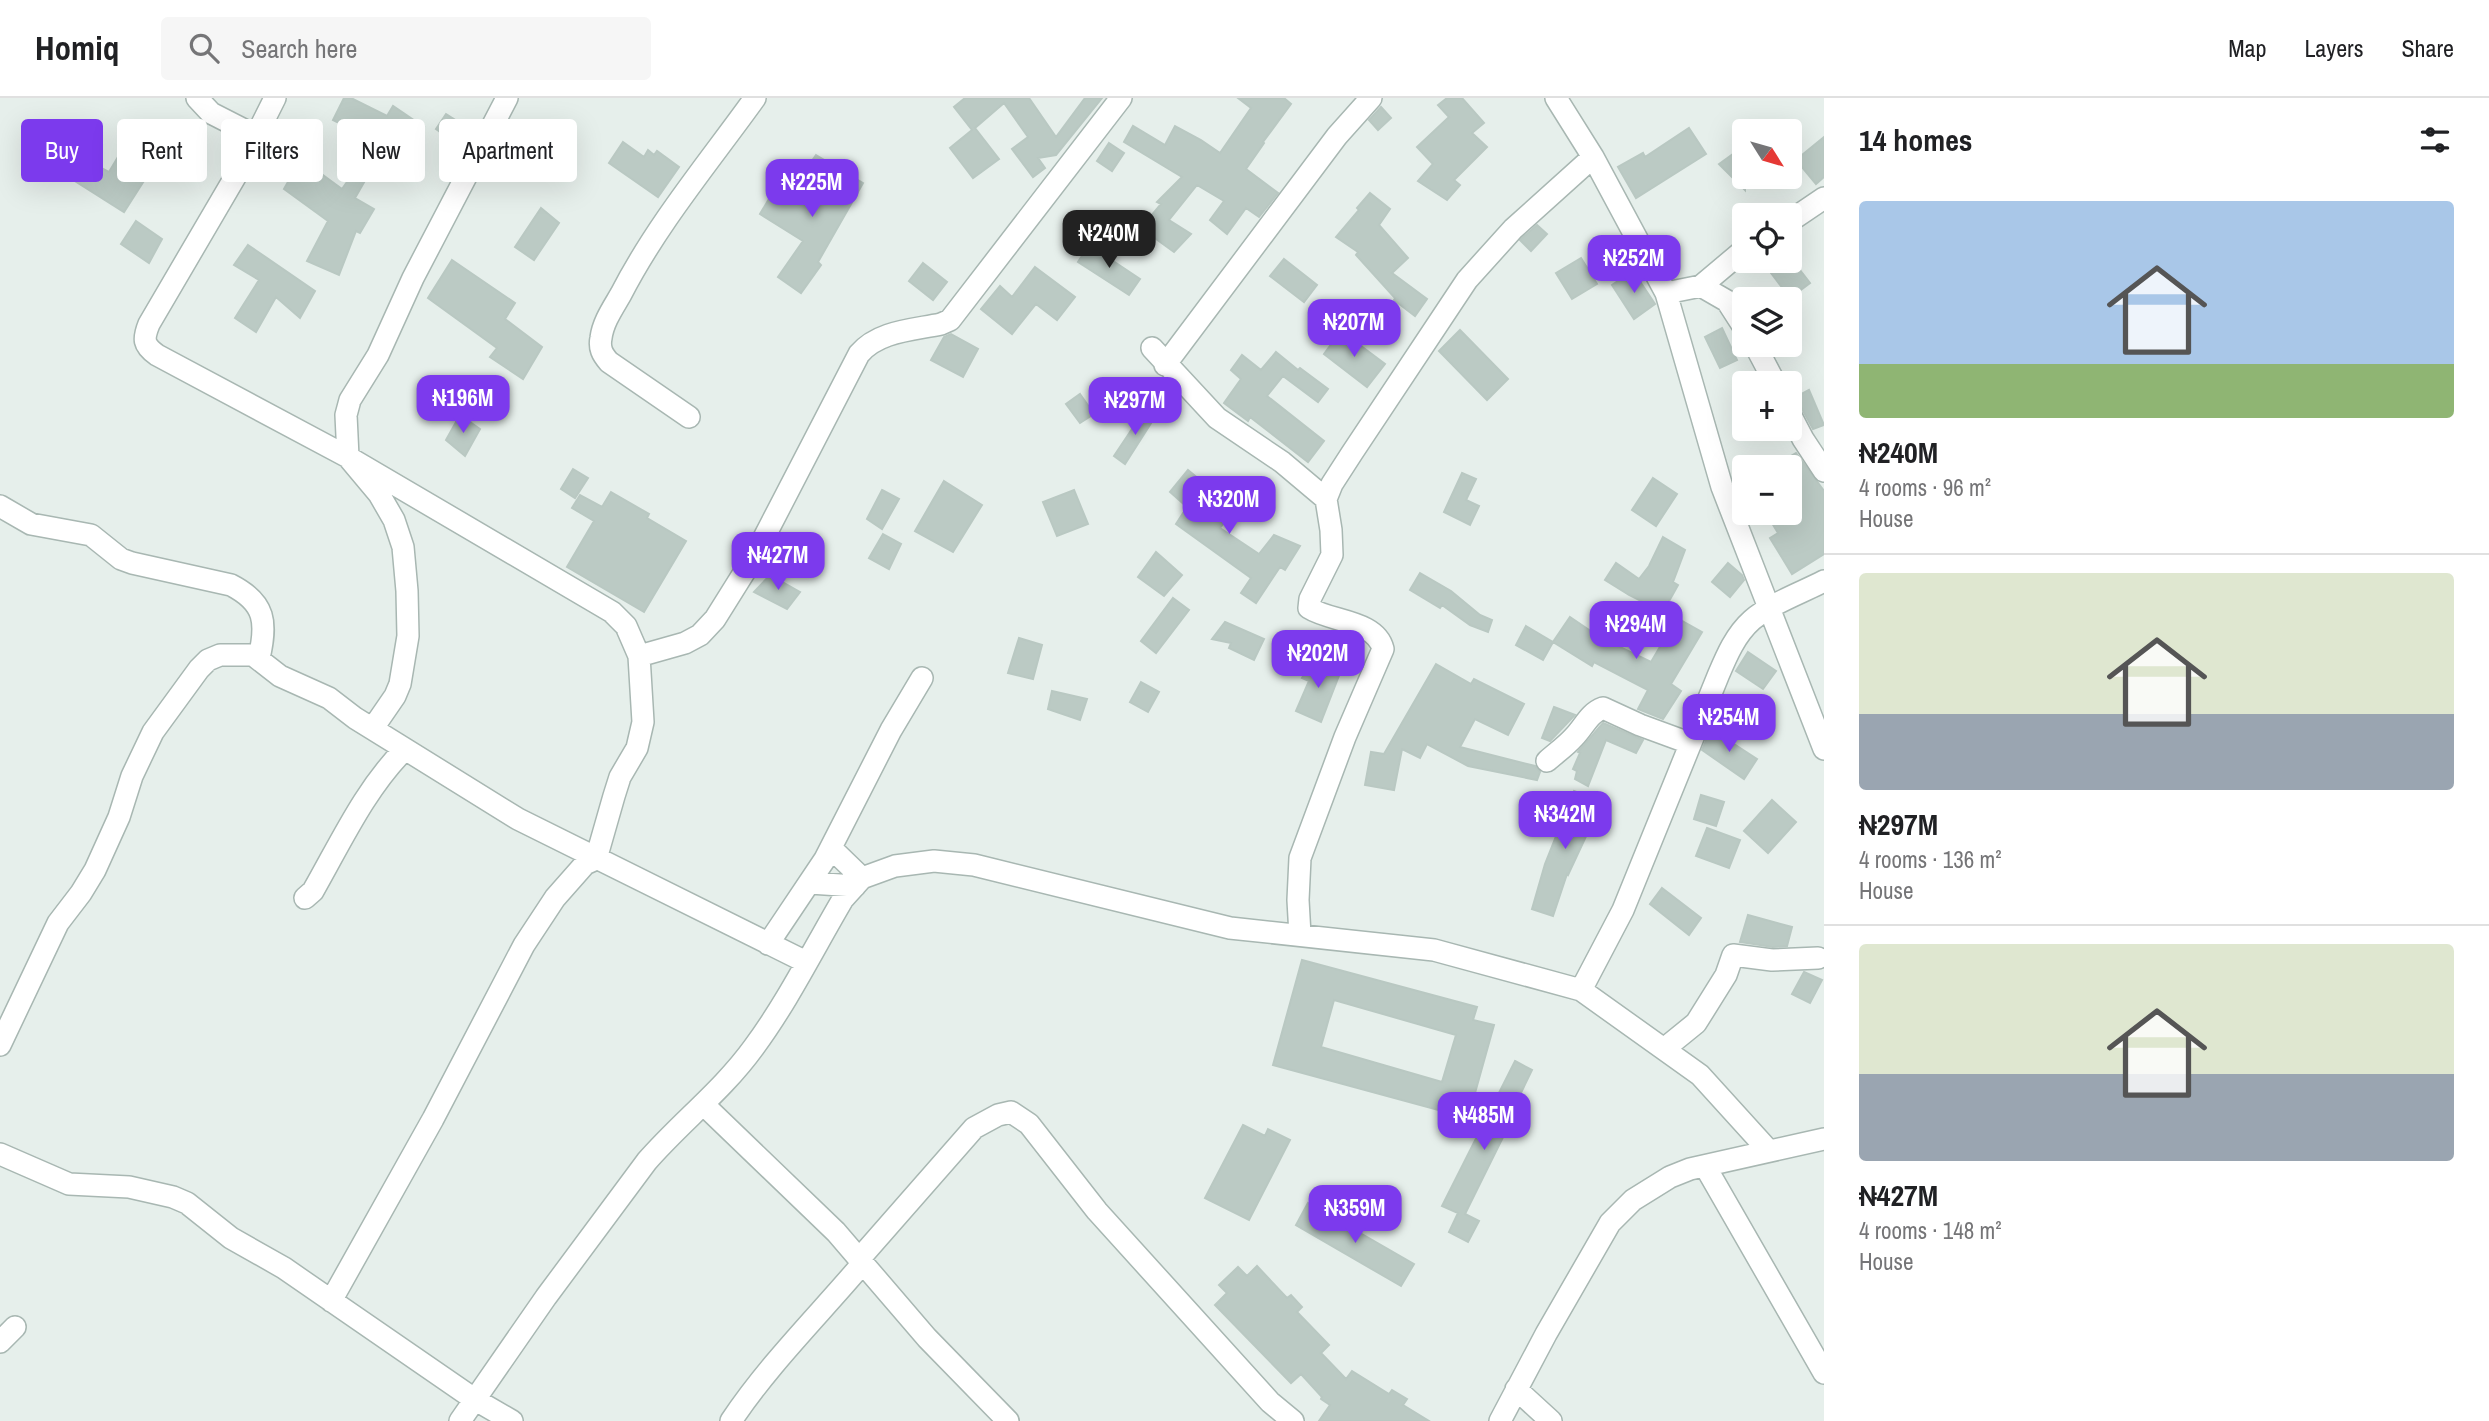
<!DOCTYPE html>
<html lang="en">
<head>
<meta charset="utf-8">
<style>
  body { margin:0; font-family:"Archivo Narrow",sans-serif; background:#f6f6f6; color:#202124; height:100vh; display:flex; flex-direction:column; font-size:26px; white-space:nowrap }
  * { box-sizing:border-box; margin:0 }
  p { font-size:23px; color:#757577 }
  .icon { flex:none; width:38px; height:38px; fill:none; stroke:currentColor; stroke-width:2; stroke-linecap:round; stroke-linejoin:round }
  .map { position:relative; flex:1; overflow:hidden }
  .drawer { display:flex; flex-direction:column; background:#fff; width:665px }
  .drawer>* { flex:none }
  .hud { position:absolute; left:21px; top:21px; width:665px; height:63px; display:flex; gap:14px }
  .needle { width:46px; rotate:127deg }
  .tools { position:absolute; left:1732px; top:21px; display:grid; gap:14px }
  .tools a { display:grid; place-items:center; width:70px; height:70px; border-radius:7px; background:#fff; box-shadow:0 7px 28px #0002; font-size:35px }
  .price { position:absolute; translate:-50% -60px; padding:0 16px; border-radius:14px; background:#7c3aed; color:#fff; font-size:23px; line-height:46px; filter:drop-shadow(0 2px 4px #0008) }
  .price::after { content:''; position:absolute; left:50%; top:42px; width:21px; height:16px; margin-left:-10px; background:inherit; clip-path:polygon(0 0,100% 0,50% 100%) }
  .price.current { background:#222; color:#fff }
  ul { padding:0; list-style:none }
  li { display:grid; align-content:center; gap:14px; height:371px; padding:0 35px }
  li+li { border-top:2px solid #e0e0e0 }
  li span { display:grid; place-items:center; height:217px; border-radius:7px; color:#555 }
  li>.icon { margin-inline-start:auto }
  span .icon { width:126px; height:126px; fill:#fffc; stroke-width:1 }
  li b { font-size:30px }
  h2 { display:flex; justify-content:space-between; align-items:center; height:84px; padding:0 35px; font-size:30px }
  .pill { padding:0 24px; border-radius:7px; background:#fff; box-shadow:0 7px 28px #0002; font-size:24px; line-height:63px }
  .pill.current { background:#7c3aed; color:#fff }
  header { display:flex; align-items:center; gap:42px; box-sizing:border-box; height:98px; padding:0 35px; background:#fff; border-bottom:2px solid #e0e0e0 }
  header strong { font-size:33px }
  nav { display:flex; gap:38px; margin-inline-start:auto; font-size:24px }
  .search { width:490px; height:63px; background:#f6f6f6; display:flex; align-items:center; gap:18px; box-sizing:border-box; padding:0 24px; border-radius:7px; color:#757577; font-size:26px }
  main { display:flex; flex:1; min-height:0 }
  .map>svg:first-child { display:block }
  .building { fill:#bbcac4; stroke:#b9c8c2; stroke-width:2; fill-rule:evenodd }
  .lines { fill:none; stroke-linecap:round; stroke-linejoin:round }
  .minor-casing { stroke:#a8b7b2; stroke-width:24 }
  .minor { stroke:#fff; stroke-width:21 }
</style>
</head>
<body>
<header>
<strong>Homiq</strong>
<div class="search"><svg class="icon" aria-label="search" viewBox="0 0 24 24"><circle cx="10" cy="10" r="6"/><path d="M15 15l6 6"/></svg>Search here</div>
<nav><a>Map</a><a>Layers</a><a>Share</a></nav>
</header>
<main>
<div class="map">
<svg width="1824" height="1323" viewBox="0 0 1824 1323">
  <rect width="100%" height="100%" fill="#e6efeb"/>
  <path class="building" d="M344,0H351L387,18L393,8L424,29L404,60L386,46L355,100L374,111L360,135L356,133L339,177L307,163L328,123L284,91L301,61L342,91L376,43L333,22Z
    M965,0H1029L1056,39L1085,0H1102L1056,57L1038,60L1045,70L1033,79L1012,51L1028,39L1004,5L975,30L999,61L973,80L950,50L972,32L954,9Z
    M1238,0H1284L1291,6L1263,44L1264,45L1246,71L1278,95L1259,119L1246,110L1227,136L1210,122L1224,103L1197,87L1169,122L1191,136L1174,154L1141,130L1161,106L1157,104L1182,79L1124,44L1133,28L1165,47L1175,28L1201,42L1220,55L1251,10Z
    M1447,0H1462L1484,25L1472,35L1487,49L1454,82L1460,87L1447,102L1418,83L1433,66L1417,49L1449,19L1438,7Z
    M1381,9L1391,20L1378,32L1369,22Z
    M446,16L465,28L454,44L436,31Z
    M1689,30L1706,56L1636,100L1618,69L1643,55L1645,59Z
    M1824,39V79L1816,86L1796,62Z
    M623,44L644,59L648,52L654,57L657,53L679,69L658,99L609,65Z
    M1109,45L1124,55L1112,73L1097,63Z
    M1737,53L1745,62V92L1719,66Z
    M816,57L863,85L818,164L821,167L801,195L778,179L803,143L760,116L776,89L813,111L824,89L804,74Z
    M82,59L109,74L118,59L147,78L124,114L70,80Z
    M1370,95L1390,111L1379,127L1408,160L1392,175L1427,201L1415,218L1394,202L1395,200L1356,157L1358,154L1336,139L1359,112L1357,110Z
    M541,110L559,125L534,162L515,149Z
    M136,123L162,141L149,165L121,146Z
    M1537,127L1547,136L1531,153L1520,142Z
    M248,147L315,193L300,220L276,199L256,234L235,220L259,182L234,167Z
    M1089,147L1140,181L1129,197L1078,164Z
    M1581,160L1597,186L1572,201L1556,175Z
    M1284,161L1317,187L1304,204L1270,178Z
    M452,162L515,205L505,221L542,249L523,281L490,259L497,250L428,200Z
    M1762,163H1793L1810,185L1790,200Z
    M923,165L947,184L933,202L909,183Z
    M1035,169L1075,199L1057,222L1036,206L1012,236L981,211L1000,188L1012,199Z
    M1633,173L1655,206L1634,221L1612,187Z
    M1722,230L1737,262L1720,270L1705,239Z
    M1460,232L1508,281L1487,302L1439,253Z
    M1341,233L1385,266L1367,289L1324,256Z
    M951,236L978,251L963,279L931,262L944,239Z
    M1276,254L1298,272L1300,270L1328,291L1318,304L1283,278L1267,298L1324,343L1308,364L1250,319L1248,323L1224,305L1241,281L1231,272L1242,257L1261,272Z
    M1809,292L1824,327L1813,331L1801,309L1790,302Z
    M1080,296L1094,316L1080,325L1066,306Z
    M1146,310L1155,319L1125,366L1114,358Z
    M460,317L480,331L465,358L446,342Z
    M1796,355L1824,393V456L1792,476L1770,440L1778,435L1766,415H1790V369H1772Z
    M573,371L588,380L575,400L561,391Z
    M1188,372L1235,411L1220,430L1259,456L1274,437L1300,448L1285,472L1280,469L1256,505L1241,495L1251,480L1176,426L1187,409L1170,394Z
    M1462,375L1476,381L1466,402L1479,408L1470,427L1444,414Z
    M1653,380L1677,396L1656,428L1632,412Z
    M944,383L982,407L953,454L915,433Z
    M882,392L899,401L882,431L867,421Z
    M1074,392L1088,426L1057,438L1043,404Z
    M611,394L649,416L647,420L686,443L644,514L567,469L594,423L572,410L580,397L602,409Z
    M883,436L901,446L889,471L869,460Z
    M1663,439L1685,452L1673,484L1678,487L1663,514L1629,497L1605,482L1616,465L1639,481L1649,468Z
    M1156,454L1182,477L1164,498L1138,479Z
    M1728,465L1742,477L1744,482L1730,499L1712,484Z
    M1420,475L1451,493L1480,517L1492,522L1488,534L1470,527L1442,507L1440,510L1410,492Z
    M770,477L800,494L787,511L754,494Z
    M1173,500L1189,512L1156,555L1141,543Z
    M1570,519L1601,540L1651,564L1677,520L1702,534L1671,586L1681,593L1663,621L1638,611L1648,592L1594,564L1592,568L1553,544Z
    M1225,524L1264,541L1254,562L1229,550L1231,545L1212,541Z
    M1526,528L1553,544L1543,562L1516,547Z
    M1019,540L1042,547L1033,581L1008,575Z
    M1748,554L1776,573L1763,591L1736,573Z
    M1312,562L1340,575L1321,624L1296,613L1309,583L1302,580Z
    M1436,566L1471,586L1474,581L1524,606L1508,637L1475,621L1460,649L1535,668L1540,674L1537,682L1468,668L1427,646L1420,660L1402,651L1394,692L1365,687L1371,654L1384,656Z
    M1141,584L1159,594L1148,614L1130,604Z
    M1052,593L1087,601L1080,622L1048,611Z
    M1554,609L1575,617L1550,643L1542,640Z
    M1603,625L1643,642L1636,655L1606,642L1588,688L1575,681L1577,673L1573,671L1580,655L1578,654Z
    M1711,631L1757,661L1744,681L1702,652Z
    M1574,693L1602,704L1568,777L1567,776L1553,818L1532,811L1545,766Z
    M1701,697L1724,704L1716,728L1694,721Z
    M1772,702L1796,724L1768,755L1744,733Z
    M1707,730L1740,742L1729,770L1696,758Z
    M1662,790L1701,820L1689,837L1650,806Z
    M1748,817L1792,829L1787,848L1773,849L1740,844Z
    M1302,862L1477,909L1473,922L1494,927L1468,1020L1273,967ZM1334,902L1456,937L1442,984L1321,949Z
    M1804,874L1822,882L1810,905L1792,896Z
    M1515,963L1532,972L1504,1030L1507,1031L1465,1116L1479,1123L1468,1144L1449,1134L1458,1115L1442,1108Z
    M1243,1027L1265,1038L1268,1031L1290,1042L1249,1122L1205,1100Z
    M1308,1105L1414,1166L1401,1188L1296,1127Z
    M1257,1168L1287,1200L1291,1197L1302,1209L1297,1214L1329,1247L1321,1255L1346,1281L1352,1273L1389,1296L1392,1292L1407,1301L1403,1307L1429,1323H1319L1330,1307L1321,1301L1322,1299L1301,1276L1291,1285L1215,1207L1227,1195L1219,1187L1238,1169L1247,1178Z"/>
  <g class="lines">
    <defs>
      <path id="minor" d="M197,0L211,15L256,38
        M275,0L238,74L149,226C143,241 143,247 157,257L348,359L612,514L626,528L639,558L643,624L637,650L620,679L614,698L596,761L585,766L555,800L524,847L433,1021L331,1203
        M1556,0L1593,59L1666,195L1722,389L1824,651
        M1790,123L1824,100
        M1701,188L1727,203L1745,231
        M1666,195L1701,188L1745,151
        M1755,247L1775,285
        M1152,250L1217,320L1282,364L1326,401
        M1165,267L1337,38L1371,0
        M1790,316L1803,341L1824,373
        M689,319L609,264C602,256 599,250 601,240C603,224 613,210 621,196C657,126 709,64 755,0
        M0,408L31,426L91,437L121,461L132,465L231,487C266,505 267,525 259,560
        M639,558L685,545L700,537L715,521L755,457L859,256C878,233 913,232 941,226L950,222L1121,0
        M373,630L395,598L400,586L408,538L407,493L403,449L394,422L379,396L348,359L346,317L350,302L378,257L413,180L507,0
        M1547,663C1556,655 1566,648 1574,639C1584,629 1589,615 1603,610L1640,627L1689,645
        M831,750L862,780
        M810,785L855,788
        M305,800L313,793C341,744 365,691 405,651
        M1300,837L1298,802L1300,760L1345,639L1383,551C1376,522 1331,524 1309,510L1310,501L1332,457L1331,432L1326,401L1332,386L1352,355L1467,182L1513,131L1593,59
        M768,846L825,761L891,632L922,580
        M1581,892L1623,812L1718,578C1726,559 1735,537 1752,522C1772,505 1801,495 1824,483
        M0,947L58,825L81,795L95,772L119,719L132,678L153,634L199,571L208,562L220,557H253L280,578L329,600L355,620L518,721L806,864
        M1664,951L1696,925L1726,877L1733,857L1772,862L1818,860
        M704,1007L836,1134L927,1240L1008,1323
        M0,1056L69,1086L129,1089L173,1099L187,1105L231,1140L284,1170L474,1301L512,1323
        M1705,1068L1824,1275
        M860,1160L974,1030L998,1017L1011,1014L1029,1026L1097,1113L1270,1304L1293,1323
        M0,1244L15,1229
        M1516,1291L1551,1323
        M460,1323L546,1199L647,1063C681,1024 723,992 754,949C788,903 814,850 843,801L862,780L895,768L934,763L974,767L1230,830L1434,852L1581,892L1700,977L1769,1053
        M731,1323C769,1266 818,1218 862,1166
        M1500,1323L1546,1236L1610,1125L1633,1102L1670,1079L1690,1071L1824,1041"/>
    </defs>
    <use href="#minor" class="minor-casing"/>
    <use href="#minor" class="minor"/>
  </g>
</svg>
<div class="tools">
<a><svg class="needle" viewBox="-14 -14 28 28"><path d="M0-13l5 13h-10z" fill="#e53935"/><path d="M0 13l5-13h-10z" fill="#757577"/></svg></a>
<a><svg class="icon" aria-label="locate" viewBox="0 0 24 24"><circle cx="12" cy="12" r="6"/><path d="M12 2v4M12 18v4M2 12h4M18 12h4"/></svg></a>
<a><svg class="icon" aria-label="layers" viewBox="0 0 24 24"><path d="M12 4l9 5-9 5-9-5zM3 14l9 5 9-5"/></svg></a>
<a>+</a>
<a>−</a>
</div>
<b class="price" style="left:812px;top:121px">₦225M</b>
<b class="price current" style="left:1109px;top:172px">₦240M</b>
<b class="price" style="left:1634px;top:197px">₦252M</b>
<b class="price" style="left:1354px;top:261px">₦207M</b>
<b class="price" style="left:463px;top:337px">₦196M</b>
<b class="price" style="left:1135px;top:339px">₦297M</b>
<b class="price" style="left:1229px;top:438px">₦320M</b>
<b class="price" style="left:778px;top:494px">₦427M</b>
<b class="price" style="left:1636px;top:563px">₦294M</b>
<b class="price" style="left:1318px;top:592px">₦202M</b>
<b class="price" style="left:1729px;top:656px">₦254M</b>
<b class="price" style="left:1565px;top:753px">₦342M</b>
<b class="price" style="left:1484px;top:1054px">₦485M</b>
<b class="price" style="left:1355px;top:1147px">₦359M</b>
<div class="hud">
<a class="pill current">Buy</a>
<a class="pill">Rent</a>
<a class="pill">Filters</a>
<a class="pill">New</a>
<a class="pill">Apartment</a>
</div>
</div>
<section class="drawer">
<h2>14 homes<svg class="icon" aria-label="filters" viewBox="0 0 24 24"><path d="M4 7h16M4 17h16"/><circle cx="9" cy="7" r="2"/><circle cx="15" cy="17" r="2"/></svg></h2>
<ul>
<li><span style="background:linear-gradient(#a9c7e8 75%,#8fb573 0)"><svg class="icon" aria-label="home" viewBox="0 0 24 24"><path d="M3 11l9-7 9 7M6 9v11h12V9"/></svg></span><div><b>₦240M</b><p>4 rooms · 96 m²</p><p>House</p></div></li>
<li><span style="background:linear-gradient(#dfe7d0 65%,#9aa5b1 0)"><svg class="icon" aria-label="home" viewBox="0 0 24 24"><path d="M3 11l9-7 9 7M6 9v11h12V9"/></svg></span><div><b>₦297M</b><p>4 rooms · 136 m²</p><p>House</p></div></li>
<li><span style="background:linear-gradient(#dfe7d0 60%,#9aa5b1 0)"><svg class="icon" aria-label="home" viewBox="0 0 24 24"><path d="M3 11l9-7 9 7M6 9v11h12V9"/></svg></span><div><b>₦427M</b><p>4 rooms · 148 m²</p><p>House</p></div></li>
</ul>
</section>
</main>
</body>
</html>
